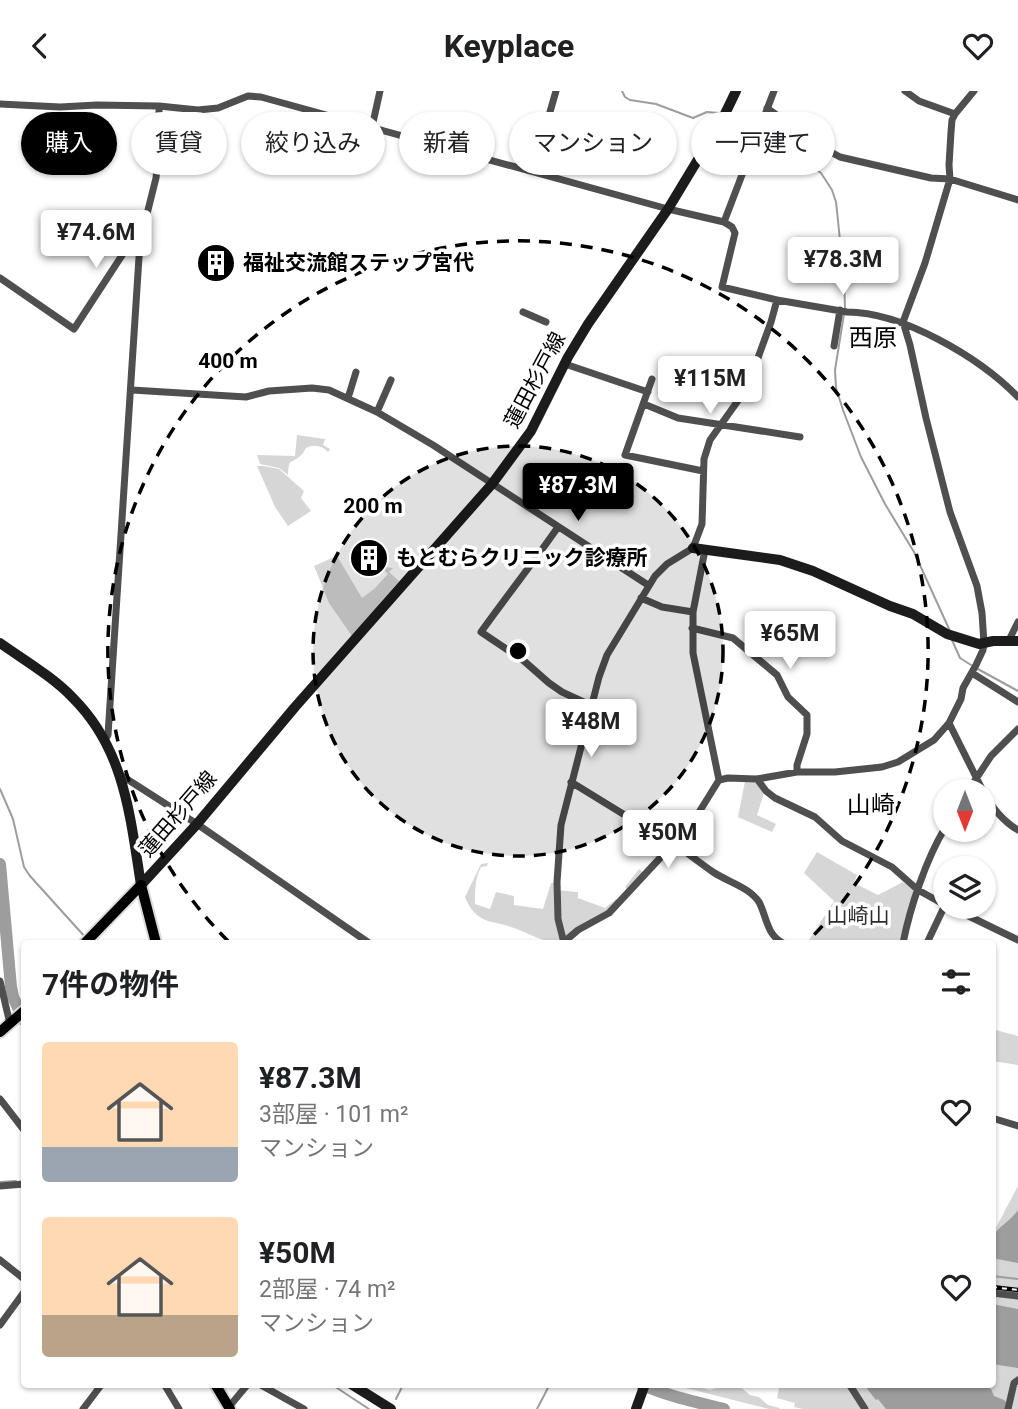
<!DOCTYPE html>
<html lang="ja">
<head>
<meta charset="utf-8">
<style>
  body { margin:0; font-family:Roboto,"Noto Sans JP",sans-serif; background:#f2f2f2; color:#202124; height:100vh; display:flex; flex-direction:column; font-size:26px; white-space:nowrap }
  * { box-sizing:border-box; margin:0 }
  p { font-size:23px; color:#757577 }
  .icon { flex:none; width:38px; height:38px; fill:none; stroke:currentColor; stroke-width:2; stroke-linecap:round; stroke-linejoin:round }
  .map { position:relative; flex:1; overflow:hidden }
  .panel { position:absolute; left:21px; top:849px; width:975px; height:448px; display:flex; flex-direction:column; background:#fff; border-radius:7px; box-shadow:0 2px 5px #0004 }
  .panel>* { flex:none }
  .banner { position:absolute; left:21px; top:21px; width:976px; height:63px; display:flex; gap:14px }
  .needle { width:46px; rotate:180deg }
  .tools { position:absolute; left:933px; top:688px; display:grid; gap:14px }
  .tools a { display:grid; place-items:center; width:63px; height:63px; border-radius:50%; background:#fff; box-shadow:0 2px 5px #0004; font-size:35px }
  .price { position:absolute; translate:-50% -60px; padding:0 16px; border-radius:7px; background:#fff; color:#222; font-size:23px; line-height:46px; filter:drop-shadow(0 2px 4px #0008) }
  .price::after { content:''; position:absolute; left:50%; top:42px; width:21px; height:16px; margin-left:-10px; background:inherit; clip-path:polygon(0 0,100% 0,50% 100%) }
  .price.active { background:#000; color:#fff }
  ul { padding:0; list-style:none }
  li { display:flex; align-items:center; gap:21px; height:175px; padding:0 21px }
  li span { display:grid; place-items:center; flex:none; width:196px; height:140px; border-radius:7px; color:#555 }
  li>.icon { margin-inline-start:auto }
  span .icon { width:84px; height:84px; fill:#fffc; stroke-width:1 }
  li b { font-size:30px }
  h2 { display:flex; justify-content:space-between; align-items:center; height:84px; padding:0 21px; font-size:30px }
  .chip { padding:0 24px; border-radius:32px; background:#fff; box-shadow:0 2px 5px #0004; font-size:24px; line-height:63px }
  .chip.active { background:#000; color:#fff }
  header { display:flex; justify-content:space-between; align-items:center; height:91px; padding:0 21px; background:#fff; font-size:32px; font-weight:700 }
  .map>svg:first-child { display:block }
  .green { fill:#d6d6d6 }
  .water { fill:#9d9d9d }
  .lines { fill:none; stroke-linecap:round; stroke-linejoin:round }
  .stream { stroke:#9d9d9d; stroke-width:2 }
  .river { stroke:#9d9d9d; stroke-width:12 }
  .primary-casing { stroke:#dbdbdb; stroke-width:14 }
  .street { stroke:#4f4f4f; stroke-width:7 }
  .secondary { stroke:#1c1c1c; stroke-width:10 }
  .primary { stroke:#000; stroke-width:10 }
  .rail-casing { stroke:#000; stroke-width:4.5 }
  .rail { stroke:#fff; stroke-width:2; stroke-dasharray:5; stroke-linecap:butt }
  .ring { fill:none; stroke:#000; stroke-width:3.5; stroke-dasharray:12 9 }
  .labels { text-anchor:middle; stroke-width:7; stroke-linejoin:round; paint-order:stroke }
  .poi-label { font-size:21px; font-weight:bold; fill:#000; stroke:#fff; text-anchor:start }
  .street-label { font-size:21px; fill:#000; stroke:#fff }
  .park-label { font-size:21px; fill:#2d2d2d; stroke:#fff }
  .quarter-label { font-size:24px; fill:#000; stroke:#fff }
  .centre { fill:#000; stroke:#fff; stroke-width:3.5 }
  .ring-label { font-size:21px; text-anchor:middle; font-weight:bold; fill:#000; stroke:#fff; stroke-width:7; stroke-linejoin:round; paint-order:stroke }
</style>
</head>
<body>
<header><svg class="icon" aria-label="back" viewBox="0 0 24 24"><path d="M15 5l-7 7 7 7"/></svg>Keyplace<svg class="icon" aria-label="heart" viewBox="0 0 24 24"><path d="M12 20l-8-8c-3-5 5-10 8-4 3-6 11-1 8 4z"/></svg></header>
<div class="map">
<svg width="1018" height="1318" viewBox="0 0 1018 1318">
  <rect width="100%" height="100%" fill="#fff"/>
  <path class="green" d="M297,344L325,348L323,354L330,358L328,361C322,354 314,353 306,357C304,360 303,363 300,365C290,374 289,366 288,384L279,377L260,373L257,364L295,365Z
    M264,375L279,378L304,400L301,407L311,420L288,435L275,416L257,375Z
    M337,465L362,507L374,498L388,483L383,478L385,476L393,477L389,481L399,490L352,545L329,512L314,475Z
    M745,690L755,691L764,702L757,724L776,733L772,741L738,726Z
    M817,761L857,784L854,792L878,804L903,791L913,798L914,800L899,852H807L834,810L804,782Z
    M488,772L487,775L481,776C475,788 475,799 475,813L490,818L496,801L514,805V814L543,818L551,792H555L556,799L578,801V807L605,817L616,808L617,809L627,798L625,796L639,778L644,782L607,821L561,852C542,852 526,840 508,835C497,831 486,832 477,824C471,819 468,813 465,806L481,773Z
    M992,938L1018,945V974L992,970Z
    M1018,1095V1318H803L794,1316L795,1312L777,1307L780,1293H992V1144Z
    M670,1293H687L710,1299L728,1293L738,1294L750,1304L759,1306L768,1314L780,1317L779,1318H769Z"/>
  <path class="water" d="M1018,1119V1172L992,1167C992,1162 991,1154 992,1149C995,1137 1011,1130 1018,1119Z
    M992,1213L1018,1218V1277L992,1273Z
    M865,1293H983L991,1298L994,1305L1004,1309L1012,1318H886L878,1308L876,1309L868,1299Z"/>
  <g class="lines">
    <path class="stream" d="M622,0L625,6L630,9L656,13L693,27L707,21L719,22
      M728,24L758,37
      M762,41L821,82L832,99L836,111L844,187L845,217
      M844,223L835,279L836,297L843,319L861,366L885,413L914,461L950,540
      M952,549L960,567L971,574
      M976,577L1018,600
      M0,698L13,728L24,776L30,785L86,847
      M0,1091L16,1090
      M992,1185L1018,1188
      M331,1293L369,1318
      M396,1308L402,1296
      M537,1318L550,1293"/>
    <path class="river" d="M0,773L11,896L13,906L24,929
      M641,1293C667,1305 696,1311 724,1318"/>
    <defs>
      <path id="primary" d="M141,794L156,852
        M85,852L141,794
        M0,941L24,920
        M215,1293L230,1318"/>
    </defs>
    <use href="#primary" class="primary-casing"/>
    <path class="street" d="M0,13L60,16L97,14L159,15L198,19L218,17L248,5L261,6L668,118L724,131L732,136L735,142L722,196L777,209L847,221C903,221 980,267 1018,306
      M767,17L820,55L840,66L931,87L950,88L1018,109
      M955,23L974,0
      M723,27L758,42
      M372,36L380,0
      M533,80L556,0
      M724,131L774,0
      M0,187L74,238L132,149L142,138
      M523,221L546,231
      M834,255L840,219
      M565,273L648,301
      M652,288L625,364L703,380
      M132,299L246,306L269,300L312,297L329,299L377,321L433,354L648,494
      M348,307L356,281
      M644,313L678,327L800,346
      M377,321L391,289
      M558,436C533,472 506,506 481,541L524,570L549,592L562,601L590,614
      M705,459L693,521V562L719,689
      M641,507L662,516L693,521
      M692,537L733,547L777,584L788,606L807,624V643L797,674V681
      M1009,549L1018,531
      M972,582L1018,611
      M949,632L983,700
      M105,649L108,644L140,151L156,87L159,57V15
      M119,683L197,733L369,852
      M757,688L766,700L775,707L815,726L842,750L892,776L918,799L945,814
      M571,691L672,753
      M968,700L991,665L1018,638
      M984,701C991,716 1004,731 1018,739
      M674,752C687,762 700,772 713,781C728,791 749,796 759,811C767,826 766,843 783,852
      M950,816L1018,849
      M564,851L578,839L609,822L674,752L688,739L719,689L728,687L757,688L797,681H835L882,676L898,671L934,649L949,632L961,608L963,597L976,574L983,559L984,553L982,522L977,495L950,421L926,327L910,254L903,231L925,172L950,88L949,74L951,41L952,29L955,23L919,10L905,0
      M564,852L558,828L557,791L561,734L599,586L607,564L655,485L667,473L693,457L702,433L704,368L710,349L747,297L771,231L777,209
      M903,852C910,817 926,768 945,737
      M927,852L945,814
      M0,890L10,933
      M0,1008L24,1039
      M992,1027L1018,1035
      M0,1095L24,1093
      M0,1169L24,1188
      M992,1202L1018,1205
      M0,1234L24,1201
      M164,1293L179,1318
      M259,1293L304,1318
      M849,1293L865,1318
      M228,1317L248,1293
      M83,1318L102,1293
      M1008,1318L1014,1292L1018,1289"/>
    <path class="secondary" d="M693,457L780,469L813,480L890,515L913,523L947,543L979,553L993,550H1018
      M0,552C24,569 53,586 73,607C125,659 130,725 141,794
      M141,794L197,733L295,616L492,393L531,340L568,266L588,233L668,118L723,27L736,0
      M351,1293L391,1318
      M636,1318L645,1293"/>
    <use href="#primary" class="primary"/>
    <defs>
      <path id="rail" d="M992,1196L1018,1199"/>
    </defs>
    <use href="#rail" class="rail-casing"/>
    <use href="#rail" class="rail"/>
  </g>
  <circle cx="518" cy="560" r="205" fill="#000" fill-opacity=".12"/>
  <g class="ring">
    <circle cx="518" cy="560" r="205"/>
    <path d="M228 850A410 410 0 1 1 808 850"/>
  </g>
  <defs>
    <symbol id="building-disc" viewBox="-11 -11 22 22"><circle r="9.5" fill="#000" stroke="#fff"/><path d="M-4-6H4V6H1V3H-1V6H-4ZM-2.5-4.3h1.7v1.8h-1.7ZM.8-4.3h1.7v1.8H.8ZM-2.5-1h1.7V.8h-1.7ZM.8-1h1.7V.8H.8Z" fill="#fff"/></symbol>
  </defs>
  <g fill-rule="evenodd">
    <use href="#building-disc" x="194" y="150" width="44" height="44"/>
    <use href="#building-disc" x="347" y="445" width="44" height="44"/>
  </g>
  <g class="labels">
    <g class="poi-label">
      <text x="243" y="179">福祉交流館ステップ宮代</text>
      <text x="396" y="474">もとむらクリニック診療所</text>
    </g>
    <g class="street-label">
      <text transform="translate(535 289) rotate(-62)" y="7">蓮田杉戸線</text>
      <text transform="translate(178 723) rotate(-49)" y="7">蓮田杉戸線</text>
    </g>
    <g class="park-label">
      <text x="858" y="832">山崎山</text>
    </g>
    <g class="quarter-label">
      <text x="873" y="255">西原</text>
      <text x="871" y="722">山崎</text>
    </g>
  </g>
  <circle cx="518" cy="560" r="10" class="centre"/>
  <g class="ring-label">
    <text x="228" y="277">400 m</text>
    <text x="373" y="422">200 m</text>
  </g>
</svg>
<div class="tools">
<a><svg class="needle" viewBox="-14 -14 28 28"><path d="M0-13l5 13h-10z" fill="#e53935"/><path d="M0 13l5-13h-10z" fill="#757577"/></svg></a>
<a><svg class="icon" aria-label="layers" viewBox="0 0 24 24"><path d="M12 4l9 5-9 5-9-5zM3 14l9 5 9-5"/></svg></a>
</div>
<b class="price" style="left:96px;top:179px">¥74.6M</b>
<b class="price" style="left:843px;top:206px">¥78.3M</b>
<b class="price" style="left:710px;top:325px">¥115M</b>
<b class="price active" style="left:578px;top:432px">¥87.3M</b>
<b class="price" style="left:790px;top:580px">¥65M</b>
<b class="price" style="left:591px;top:668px">¥48M</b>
<b class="price" style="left:668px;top:779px">¥50M</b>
<div class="banner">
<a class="chip active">購入</a>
<a class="chip">賃貸</a>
<a class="chip">絞り込み</a>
<a class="chip">新着</a>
<a class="chip">マンション</a>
<a class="chip">一戸建て</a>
</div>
<section class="panel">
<h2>7件の物件<svg class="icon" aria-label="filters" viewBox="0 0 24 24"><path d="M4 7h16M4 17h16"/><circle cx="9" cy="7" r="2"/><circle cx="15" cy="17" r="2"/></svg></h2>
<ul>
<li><span style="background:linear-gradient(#ffd9b3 75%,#9aa5b1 0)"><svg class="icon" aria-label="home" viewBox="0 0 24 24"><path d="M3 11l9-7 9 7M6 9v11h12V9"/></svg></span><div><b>¥87.3M</b><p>3部屋 · 101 m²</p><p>マンション</p></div><svg class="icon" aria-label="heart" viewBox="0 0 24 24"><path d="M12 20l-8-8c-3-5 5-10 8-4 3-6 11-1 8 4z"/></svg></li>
<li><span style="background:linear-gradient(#ffd9b3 70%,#b9a48a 0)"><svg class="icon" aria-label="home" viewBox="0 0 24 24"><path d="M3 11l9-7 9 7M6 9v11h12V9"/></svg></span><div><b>¥50M</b><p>2部屋 · 74 m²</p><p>マンション</p></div><svg class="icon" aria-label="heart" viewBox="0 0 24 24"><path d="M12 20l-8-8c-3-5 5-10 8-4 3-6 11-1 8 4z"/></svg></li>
</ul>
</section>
</div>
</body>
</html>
